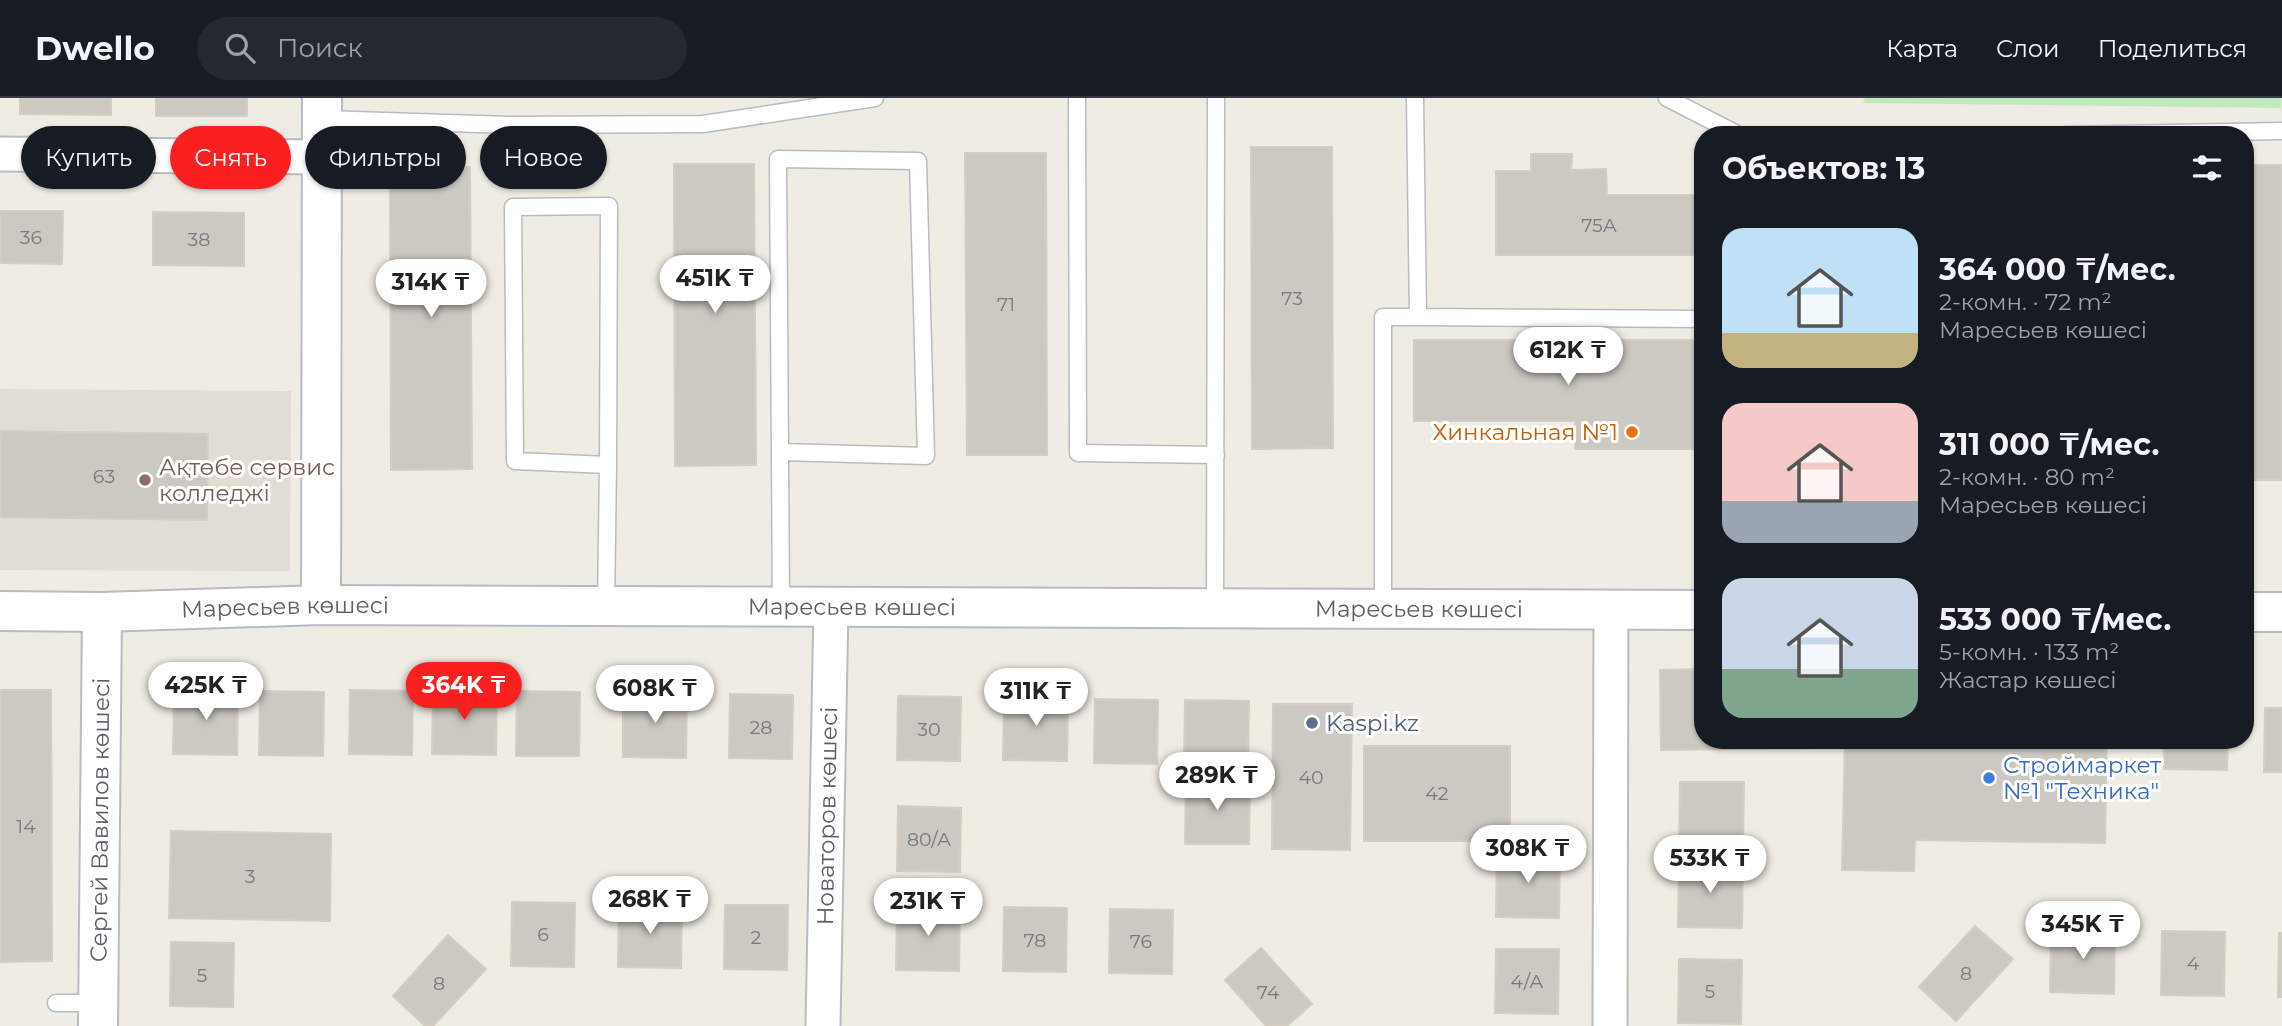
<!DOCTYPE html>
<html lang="ru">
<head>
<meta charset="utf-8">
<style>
  body { margin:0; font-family:Montserrat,sans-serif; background:#242831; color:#f1f3f6; height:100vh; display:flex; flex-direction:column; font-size:26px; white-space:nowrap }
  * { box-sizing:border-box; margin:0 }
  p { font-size:23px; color:#9ea1a6 }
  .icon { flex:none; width:38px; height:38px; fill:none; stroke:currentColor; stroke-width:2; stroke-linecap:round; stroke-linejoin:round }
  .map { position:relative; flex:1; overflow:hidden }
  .details { position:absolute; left:1694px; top:28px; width:560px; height:623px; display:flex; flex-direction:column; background:#171b24; border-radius:28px; box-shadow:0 2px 5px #0004 }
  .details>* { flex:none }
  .banner { position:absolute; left:21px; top:28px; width:665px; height:63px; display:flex; gap:14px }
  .price { position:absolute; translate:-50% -60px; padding:0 16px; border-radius:24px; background:#fff; color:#222; font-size:23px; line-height:46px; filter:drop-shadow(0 2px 4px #0008) }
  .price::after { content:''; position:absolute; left:50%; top:42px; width:21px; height:16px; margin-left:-10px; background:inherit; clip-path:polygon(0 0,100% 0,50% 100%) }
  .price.current { background:#f9201f; color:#fff }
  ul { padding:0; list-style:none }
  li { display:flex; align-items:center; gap:21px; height:175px; padding:0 28px }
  li span { display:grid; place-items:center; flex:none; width:196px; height:140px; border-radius:21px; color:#555 }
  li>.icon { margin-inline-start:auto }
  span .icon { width:84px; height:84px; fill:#fffc; stroke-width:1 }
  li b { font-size:30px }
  h2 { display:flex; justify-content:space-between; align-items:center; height:84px; padding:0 28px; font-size:30px }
  .chip { padding:0 24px; border-radius:32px; background:#171b24; box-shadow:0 2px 5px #0004; font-size:24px; line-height:63px }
  .chip.current { background:#f9201f; color:#fff }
  header { display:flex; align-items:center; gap:42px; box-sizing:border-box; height:98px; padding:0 35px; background:#171b24; border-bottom:2px solid #363941 }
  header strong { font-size:33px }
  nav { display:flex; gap:38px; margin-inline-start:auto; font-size:24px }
  .search { width:490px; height:63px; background:#242831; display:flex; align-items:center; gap:18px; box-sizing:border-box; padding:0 24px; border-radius:38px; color:#9ea1a6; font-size:26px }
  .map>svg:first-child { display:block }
  .education { fill:#e2ddd4 }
  .green { fill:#c0e9bd }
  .building { fill:#ccc8c2; stroke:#d5cdc1; stroke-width:2 }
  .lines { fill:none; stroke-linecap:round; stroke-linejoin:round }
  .service-casing { stroke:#b8bcc1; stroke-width:19 }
  .minor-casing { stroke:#b8bcc1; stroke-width:37 }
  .tertiary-casing { stroke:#b8bcc1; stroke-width:42 }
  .secondary-casing { stroke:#b7bbc1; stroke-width:42 }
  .service { stroke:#fff; stroke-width:16 }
  .minor { stroke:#fff; stroke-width:33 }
  .tertiary { stroke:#fff; stroke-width:38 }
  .secondary { stroke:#fff; stroke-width:38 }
  .food-dot { fill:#e8710a; stroke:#fff; stroke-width:2.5 }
  .education-dot { fill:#8d6e63; stroke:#fff; stroke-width:2.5 }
  .service-dot { fill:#5c6f8a; stroke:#fff; stroke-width:2.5 }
  .shop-dot { fill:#3f7fe0; stroke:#fff; stroke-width:2.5 }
  .labels { text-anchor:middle; stroke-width:6; stroke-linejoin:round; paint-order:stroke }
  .number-label { font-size:19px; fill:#777a7c }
  .food-label { font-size:23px; fill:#c56008; stroke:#fff; text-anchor:end }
  .education-label { font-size:23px; fill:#785e54; stroke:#fff; text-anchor:start }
  .street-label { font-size:23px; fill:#5b6065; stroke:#fff }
  .service-label { font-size:23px; fill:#4e5e75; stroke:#fff; text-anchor:start }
  .shop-label { font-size:23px; fill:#366cbe; stroke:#fff; text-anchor:start }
</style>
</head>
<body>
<header>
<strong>Dwello</strong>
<div class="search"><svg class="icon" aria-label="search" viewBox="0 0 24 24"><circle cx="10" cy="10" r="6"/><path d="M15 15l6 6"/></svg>Поиск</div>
<nav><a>Карта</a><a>Слои</a><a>Поделиться</a></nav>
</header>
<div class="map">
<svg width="2282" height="928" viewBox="0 0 2282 928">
  <rect width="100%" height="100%" fill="#efece3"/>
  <path class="education" d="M0,291L291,293L290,473L0,472Z"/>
  <path class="green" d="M1865,0H2281V10L1863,5Z"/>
  <path class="building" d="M20,0H111V17L20,16Z
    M156,0H247V18H156Z
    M1251,49H1332L1333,350L1252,351Z
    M965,55H1046L1047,357H967Z
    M1531,56H1572L1571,72L1606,71L1607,97H1703V157H1496V73H1531Z
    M674,66H754L756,367L675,368Z
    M2245,67H2282V382H2245Z
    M470,69L472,371L391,372L390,70Z
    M0,113H63L62,166L0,165Z
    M153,114L244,115V168L153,167Z
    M1414,242H1703V317H1696V351H1575V323H1414Z
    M0,333L208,336L207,422L0,419Z
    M1703,571V642H1813L1814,650L1661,652L1660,572Z
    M0,592H51L52,863L0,864Z
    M174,592L238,593L237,657L173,656Z
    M350,592L413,593L412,657L349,656Z
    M433,592L497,593L496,657L432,656Z
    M260,593L324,594L323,658L259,657Z
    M517,593L580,594L579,658H516Z
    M623,595L687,596L686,660L623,659Z
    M730,596L793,597L792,661L729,660Z
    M898,598L961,599L960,663L897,662Z
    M1004,598L1068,599L1067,663L1003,662Z
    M1095,601L1158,602L1157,666L1094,665Z
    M1185,602L1249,603L1248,667L1184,666Z
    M1273,606H1352L1350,752L1272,751Z
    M2265,610H2282V674H2264Z
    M1845,642H2107L2105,745L1915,742L1914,773L1842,772Z
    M2164,642H2228L2227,672L2164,671Z
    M1364,648H1510V743H1364Z
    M1186,681L1250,682L1249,746H1185Z
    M1680,684H1744L1743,749L1679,748Z
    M898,708L961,710L960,774L897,773Z
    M171,733L331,736L330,823L169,820Z
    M1497,755H1560L1559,820L1496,819Z
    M1679,765L1743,766L1742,830L1678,829Z
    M512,804L575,805L574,869L511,868Z
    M619,805L682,806L681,870L618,869Z
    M725,807H788L787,872L724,871Z
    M897,808L960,809L959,873L896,872Z
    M1004,809L1067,810L1066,874L1003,873Z
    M1110,811L1173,812L1172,876L1109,875Z
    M1975,828L2013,861L1956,923L1919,889Z
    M2051,830L2115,831L2114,896L2050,894Z
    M2162,833L2225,834L2224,898L2161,897Z
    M2279,835H2282V899H2278Z
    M448,837L486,871L433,928H425L393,898Z
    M171,844L234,845L233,909L170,908Z
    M1261,850L1312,906L1287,928H1266L1225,882Z
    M1496,851H1559L1558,916L1495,915Z
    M1679,861L1742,862L1741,926L1678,925Z"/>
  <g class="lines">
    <defs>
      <path id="service" d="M1077,0L1078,355L1216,357
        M1667,0L1739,37
        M323,21L513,27L703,26L875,0
        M2065,37L2282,33
        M609,108L608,367L515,363L513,109Z
        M1418,219L1703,221
        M780,354L926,358L918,63L778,61L781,509
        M606,508L608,367
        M1215,510L1216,0
        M1383,511V219H1418L1415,0
        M56,905H98"/>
      <g id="minor">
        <path d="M0,56L323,59"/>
        <path id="s1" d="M823,928L831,509"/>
        <path d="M1610,928L1611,511"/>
      </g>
      <g id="tertiary">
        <path d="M321,507L322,0"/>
        <path id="s2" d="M98,928L102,514"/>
      </g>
      <g id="secondary">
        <path id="s3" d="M0,513L102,514L321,507L1703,512"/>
        <path d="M2245,514H2282"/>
      </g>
    </defs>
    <use href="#service" class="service-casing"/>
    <use href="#minor" class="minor-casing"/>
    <use href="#tertiary" class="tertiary-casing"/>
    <use href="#secondary" class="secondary-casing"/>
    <use href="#service" class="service"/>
    <use href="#minor" class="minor"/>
    <use href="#tertiary" class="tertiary"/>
    <use href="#secondary" class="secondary"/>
  </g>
  <circle class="food-dot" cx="1632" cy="334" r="7"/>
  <circle class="education-dot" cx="145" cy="382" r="7"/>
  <circle class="service-dot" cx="1312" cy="625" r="7"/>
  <circle class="shop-dot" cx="1989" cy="680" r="7"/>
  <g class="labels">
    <g class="number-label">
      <text x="1599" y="134">75А</text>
      <text x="31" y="146">36</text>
      <text x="199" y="148">38</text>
      <text x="1292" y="207">73</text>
      <text x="1006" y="213">71</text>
      <text x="104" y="385">63</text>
      <text x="761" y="636">28</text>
      <text x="929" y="638">30</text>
      <text x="1311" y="686">40</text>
      <text x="1437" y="702">42</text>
      <text x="26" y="735">14</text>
      <text x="929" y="748">80/А</text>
      <text x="250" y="785">3</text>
      <text x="543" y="843">6</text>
      <text x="756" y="846">2</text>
      <text x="1035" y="849">78</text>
      <text x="1141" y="850">76</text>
      <text x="2193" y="872">4</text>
      <text x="1966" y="882">8</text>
      <text x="202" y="884">5</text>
      <text x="1527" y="890">4/А</text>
      <text x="439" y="892">8</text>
      <text x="1710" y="900">5</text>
      <text x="1268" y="901">74</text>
    </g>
    <g class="food-label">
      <text x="1618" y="342">Хинкальная №1</text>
    </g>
    <g class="education-label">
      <text x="159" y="377">Ақтөбе сервис<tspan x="159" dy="26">колледжі</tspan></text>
    </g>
    <g class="street-label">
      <text dy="8" stroke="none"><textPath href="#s3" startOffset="852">Маресьев көшесі</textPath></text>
      <text dy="8" stroke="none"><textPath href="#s3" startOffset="285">Маресьев көшесі</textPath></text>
      <text dy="8" stroke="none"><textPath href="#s3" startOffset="1419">Маресьев көшесі</textPath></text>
      <text dy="8" stroke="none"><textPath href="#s1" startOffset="210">Новаторов көшесі</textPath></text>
      <text dy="8" stroke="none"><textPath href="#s2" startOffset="206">Сергей Вавилов көшесі</textPath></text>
    </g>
    <g class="service-label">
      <text x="1326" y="633">Kaspi.kz</text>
    </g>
    <g class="shop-label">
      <text x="2003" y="675">Строймаркет<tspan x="2003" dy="26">№1 "Техника"</tspan></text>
    </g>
  </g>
</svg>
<b class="price" style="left:715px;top:217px">451K ₸</b>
<b class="price" style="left:431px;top:221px">314K ₸</b>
<b class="price" style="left:1568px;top:289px">612K ₸</b>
<b class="price" style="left:206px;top:624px">425K ₸</b>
<b class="price current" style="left:464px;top:624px">364K ₸</b>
<b class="price" style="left:655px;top:627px">608K ₸</b>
<b class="price" style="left:1036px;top:630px">311K ₸</b>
<b class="price" style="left:1217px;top:714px">289K ₸</b>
<b class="price" style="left:1528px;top:787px">308K ₸</b>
<b class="price" style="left:1710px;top:797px">533K ₸</b>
<b class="price" style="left:650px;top:838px">268K ₸</b>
<b class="price" style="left:928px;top:840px">231K ₸</b>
<b class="price" style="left:2083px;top:863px">345K ₸</b>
<div class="banner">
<a class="chip">Купить</a>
<a class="chip current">Снять</a>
<a class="chip">Фильтры</a>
<a class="chip">Новое</a>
</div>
<section class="details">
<h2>Объектов: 13<svg class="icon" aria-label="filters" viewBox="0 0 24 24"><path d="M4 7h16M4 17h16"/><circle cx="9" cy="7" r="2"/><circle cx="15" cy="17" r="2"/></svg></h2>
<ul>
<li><span style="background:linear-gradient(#bfe0f5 75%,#c2b280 0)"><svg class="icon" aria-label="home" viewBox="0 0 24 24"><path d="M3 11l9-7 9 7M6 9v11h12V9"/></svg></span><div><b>364 000 ₸/мес.</b><p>2-комн. · 72 m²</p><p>Маресьев көшесі</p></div></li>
<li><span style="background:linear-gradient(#f6c9c9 70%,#9aa5b1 0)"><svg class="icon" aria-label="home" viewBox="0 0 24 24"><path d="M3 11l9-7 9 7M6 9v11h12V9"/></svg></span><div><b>311 000 ₸/мес.</b><p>2-комн. · 80 m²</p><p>Маресьев көшесі</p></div></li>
<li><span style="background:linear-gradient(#c9d6e8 65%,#7fa58c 0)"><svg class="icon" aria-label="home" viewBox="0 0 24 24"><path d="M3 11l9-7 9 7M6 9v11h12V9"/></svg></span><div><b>533 000 ₸/мес.</b><p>5-комн. · 133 m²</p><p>Жастар көшесі</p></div></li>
</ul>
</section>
</div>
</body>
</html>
